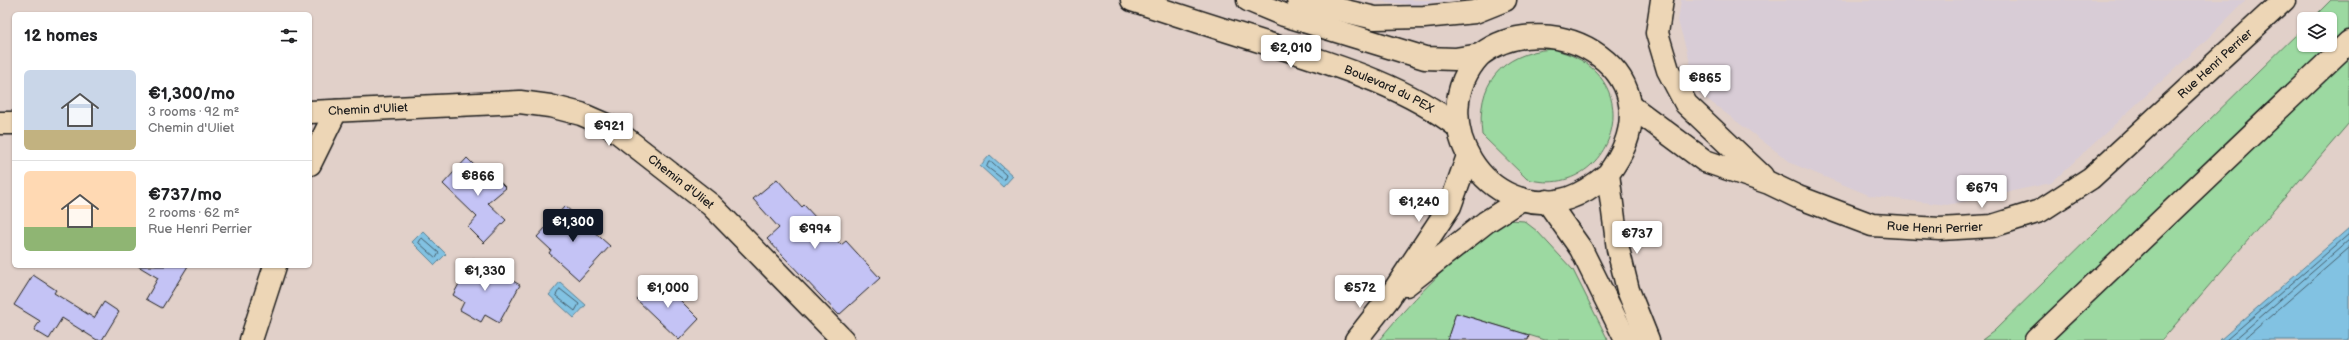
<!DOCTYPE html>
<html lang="en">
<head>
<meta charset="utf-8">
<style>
  body { margin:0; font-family:"Balsamiq Sans",sans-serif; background:#f2f2f2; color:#202124; height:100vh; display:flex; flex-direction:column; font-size:15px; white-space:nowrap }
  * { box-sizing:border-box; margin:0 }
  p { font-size:13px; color:#757577 }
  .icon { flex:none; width:22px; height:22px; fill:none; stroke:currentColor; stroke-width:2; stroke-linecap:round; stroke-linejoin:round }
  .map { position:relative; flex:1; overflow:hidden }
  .panel { position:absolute; left:12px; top:12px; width:300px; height:256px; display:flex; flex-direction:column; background:#fff; border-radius:6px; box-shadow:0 1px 3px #0004 }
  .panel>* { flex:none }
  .controls { position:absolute; left:2297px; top:12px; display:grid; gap:8px }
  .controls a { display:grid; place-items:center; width:40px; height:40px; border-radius:6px; background:#fff; box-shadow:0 1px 3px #0004; font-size:20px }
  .price { position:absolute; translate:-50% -34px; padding:0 9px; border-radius:4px; background:#fff; color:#222; font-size:13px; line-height:26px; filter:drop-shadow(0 1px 2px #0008) }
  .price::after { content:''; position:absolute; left:50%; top:24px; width:12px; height:9px; margin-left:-6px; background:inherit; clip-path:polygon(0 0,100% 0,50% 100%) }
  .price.current { background:#111827; color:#fff }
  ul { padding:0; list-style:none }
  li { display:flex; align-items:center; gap:12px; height:100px; padding:0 12px }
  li+li { border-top:1px solid #e0e0e0 }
  li span { display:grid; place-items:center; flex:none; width:112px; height:80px; border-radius:6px; color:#555 }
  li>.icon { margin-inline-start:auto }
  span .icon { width:48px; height:48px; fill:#fffc; stroke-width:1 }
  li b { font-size:17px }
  h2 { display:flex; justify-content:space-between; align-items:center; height:48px; padding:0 12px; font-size:17px }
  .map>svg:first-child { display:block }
  .built { fill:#d8ccd6 }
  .green { fill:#9cd9a1; stroke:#5c7a5e }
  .water { fill:#82c2e2; stroke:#598093 }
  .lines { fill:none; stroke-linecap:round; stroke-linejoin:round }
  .shore { stroke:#455e6b; stroke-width:1 }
  .building { fill:#c4c3f5; stroke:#1c1c1c }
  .street-casing { stroke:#1c1c1c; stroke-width:25 }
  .secondary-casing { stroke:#1c1c1c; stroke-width:25 }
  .street { stroke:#edd6b6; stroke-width:22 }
  .secondary { stroke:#edd6b6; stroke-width:22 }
  .labels { text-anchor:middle; stroke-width:3.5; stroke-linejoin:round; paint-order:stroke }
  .street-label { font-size:12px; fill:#1c1c1c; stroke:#edd6b6 }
</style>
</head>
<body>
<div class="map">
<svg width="2349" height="340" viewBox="0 0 2349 340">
  <rect width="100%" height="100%" fill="#e1d0c9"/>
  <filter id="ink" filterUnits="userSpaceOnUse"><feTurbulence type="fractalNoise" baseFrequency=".025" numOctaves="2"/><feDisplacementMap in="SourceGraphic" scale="8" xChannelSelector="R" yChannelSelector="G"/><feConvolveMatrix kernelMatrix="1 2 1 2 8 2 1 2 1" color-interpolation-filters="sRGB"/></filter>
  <g filter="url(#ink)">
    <path class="built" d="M1369,0H1453L1413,5Z
      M1681,0H2246L2204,42L2051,183L1947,205L1871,196L1793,164L1699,93L1678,21Z"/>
    <path class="green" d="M2331,0H2349V123L2162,340H1982L1994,331L2304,27V45H2330V19H2312Z
      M1551,49C1656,71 1614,203 1527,179L1482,135C1476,84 1500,54 1551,49Z
      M1509,220L1524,221L1537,231L1573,270L1608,340H1545L1456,313L1447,340H1379C1417,294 1458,252 1509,220Z"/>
    <path class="water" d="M990,155L1013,176L1003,187L980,166Z
      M2349,228V340H2220Z
      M423,231L446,254L435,265L412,242Z
      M560,282L586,305L574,318L549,295Z"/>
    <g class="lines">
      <path class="shore" d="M989,162H992L1006,175L1004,180L987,167Z
        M422,238L439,253L436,258L419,243Z
        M560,289L579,304L575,311L556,296Z
        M2226,340L2349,234
        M2234,340L2349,240
        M2243,340L2349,248"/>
    </g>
    <path class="building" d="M467,158L483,174L487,169L506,188L488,203L506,220L484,243L468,227L477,217L443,184Z
      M777,179L802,207L804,205L841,245L846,241L880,278L839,315L767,239L779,228L753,199Z
      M565,206L610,246L579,280L549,253L551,250L537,237Z
      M473,258L520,285L499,323L485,315L481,322L460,310L464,302L453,295Z
      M138,266H188L162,308L146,299L158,278Z
      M33,275L56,290L54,293L94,318L104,302L119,312L102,340H97L62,318L49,339L34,330L40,321L14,305Z
      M657,277L699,319L679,340L636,299Z
      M1456,313L1529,335L1528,340H1447Z"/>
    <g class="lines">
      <defs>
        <g id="street">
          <path id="s1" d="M310,112L520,102L550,106L581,114L611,127L711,205L843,340"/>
          <path d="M0,123H14"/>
          <path d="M310,164L336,111"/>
          <path d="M1406,285L1486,222L1522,199"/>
          <path d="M251,340L275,266"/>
          <path d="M1356,340L1389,298L1450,206L1468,156"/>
        </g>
        <g id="secondary">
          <path id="s2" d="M1132,0C1181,16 1230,32 1279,47C1341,67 1406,87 1458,127"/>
          <path d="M1248,0L1284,15L1425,58L1455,59L1480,55"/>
          <path d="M1298,0L1375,18L1424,17L1475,12L1505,0"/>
          <path d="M1662,0L1657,33L1668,70L1686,104L1762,176"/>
          <path id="s3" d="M1631,106L1705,161L1769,183L1798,197L1872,225L1940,229L1992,226L2040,211L2091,178L2284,0"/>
          <path d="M1608,174C1596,184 1584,193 1569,198C1486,224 1421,119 1480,55C1552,0 1684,73 1608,174L1618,249L1628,290L1648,340"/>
          <path d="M1547,201L1581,249L1626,340"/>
          <path d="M2036,340L2349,42"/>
        </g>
      </defs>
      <use href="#street" class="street-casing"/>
      <use href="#secondary" class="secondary-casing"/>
      <use href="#street" class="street"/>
      <use href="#secondary" class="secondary"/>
    </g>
  </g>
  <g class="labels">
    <g class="street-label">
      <text dy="4" stroke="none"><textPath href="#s3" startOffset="671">Rue Henri Perrier</textPath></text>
      <text dy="4" stroke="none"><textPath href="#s2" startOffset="272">Boulevard du PEX</textPath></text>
      <text dy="4" stroke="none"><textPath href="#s1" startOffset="58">Chemin d'Uliet</textPath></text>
      <text dy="4" stroke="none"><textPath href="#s1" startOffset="394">Chemin d'Uliet</textPath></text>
      <text dy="4" stroke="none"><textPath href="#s3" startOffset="334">Rue Henri Perrier</textPath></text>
    </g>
  </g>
</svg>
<div class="controls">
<a><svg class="icon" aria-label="layers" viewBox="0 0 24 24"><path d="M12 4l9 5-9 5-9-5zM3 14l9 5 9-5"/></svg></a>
</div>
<b class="price" style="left:1291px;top:69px">€2,010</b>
<b class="price" style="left:1705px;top:99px">€865</b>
<b class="price" style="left:609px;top:147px">€921</b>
<b class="price" style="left:478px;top:197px">€866</b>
<b class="price" style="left:1982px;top:209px">€679</b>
<b class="price" style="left:1419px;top:223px">€1,240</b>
<b class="price current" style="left:573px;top:243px">€1,300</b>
<b class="price" style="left:815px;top:250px">€994</b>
<b class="price" style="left:1637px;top:255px">€737</b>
<b class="price" style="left:485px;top:292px">€1,330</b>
<b class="price" style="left:668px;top:309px">€1,000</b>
<b class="price" style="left:1360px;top:309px">€572</b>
<section class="panel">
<h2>12 homes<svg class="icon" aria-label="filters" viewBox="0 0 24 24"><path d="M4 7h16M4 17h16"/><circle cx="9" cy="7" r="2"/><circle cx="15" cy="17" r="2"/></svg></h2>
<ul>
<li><span style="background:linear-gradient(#c9d6e8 75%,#c2b280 0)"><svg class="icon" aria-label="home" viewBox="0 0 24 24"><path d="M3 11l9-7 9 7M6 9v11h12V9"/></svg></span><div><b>€1,300/mo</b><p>3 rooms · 92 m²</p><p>Chemin d'Uliet</p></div></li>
<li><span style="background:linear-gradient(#ffd9b3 70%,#8fb573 0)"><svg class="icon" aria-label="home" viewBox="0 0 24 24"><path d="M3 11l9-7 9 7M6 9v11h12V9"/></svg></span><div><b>€737/mo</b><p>2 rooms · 62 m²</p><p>Rue Henri Perrier</p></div></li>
</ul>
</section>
</div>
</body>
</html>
